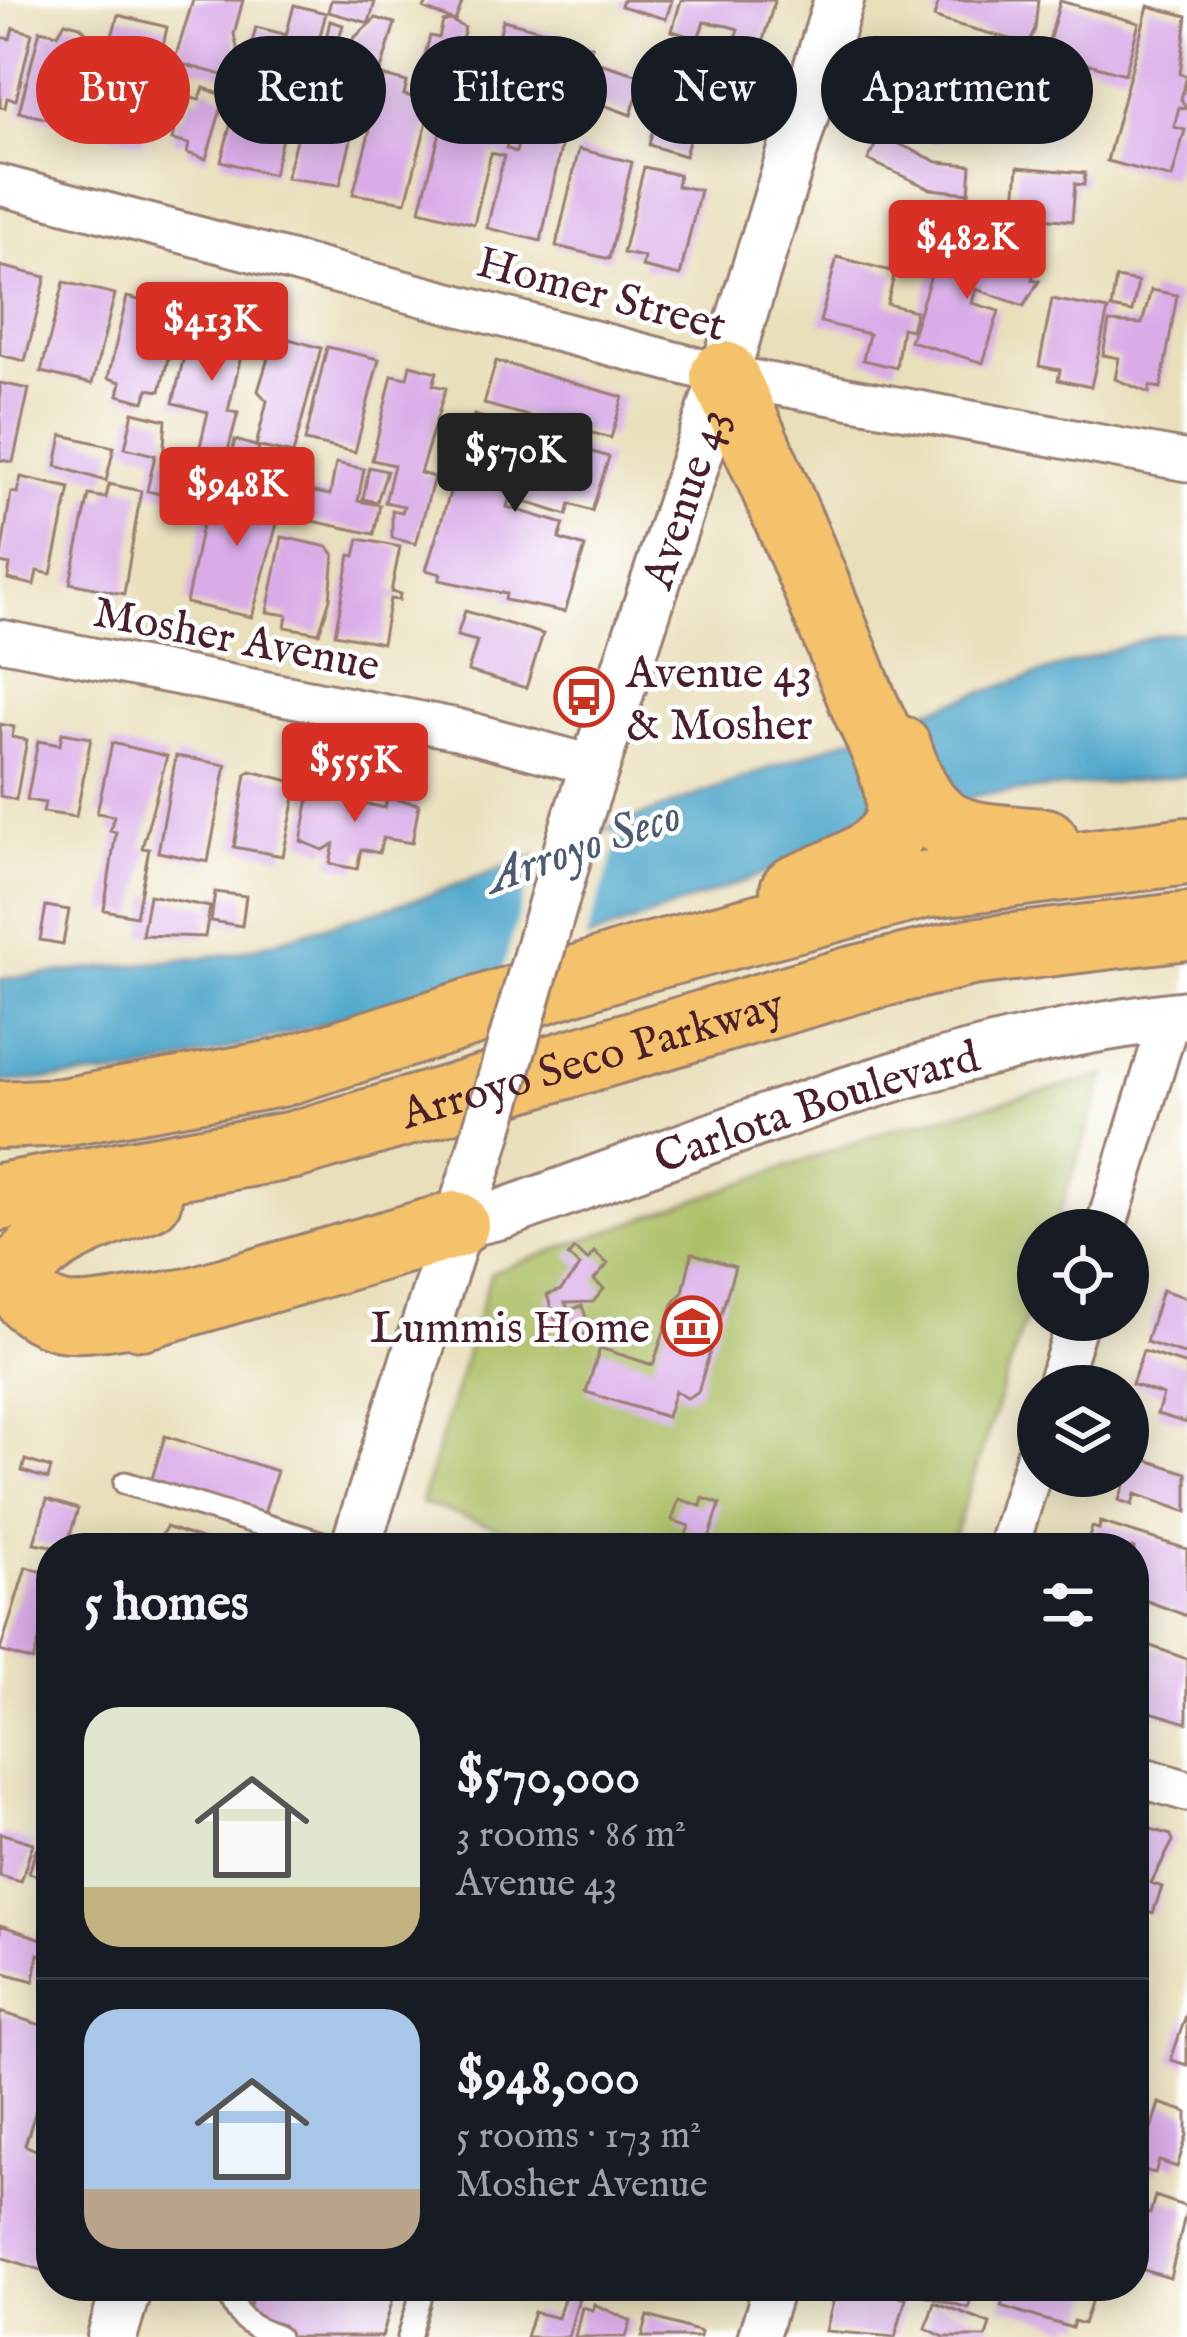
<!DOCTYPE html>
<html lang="en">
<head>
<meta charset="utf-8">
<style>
  body { margin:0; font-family:"IM FELL English",serif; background:#20242c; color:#f1f3f6; height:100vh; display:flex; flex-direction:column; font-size:45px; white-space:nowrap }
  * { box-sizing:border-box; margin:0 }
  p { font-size:39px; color:#9ea1a6 }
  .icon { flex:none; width:66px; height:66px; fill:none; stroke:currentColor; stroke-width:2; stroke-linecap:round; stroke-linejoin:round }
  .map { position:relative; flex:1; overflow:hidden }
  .side { position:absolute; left:36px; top:1533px; width:1113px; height:768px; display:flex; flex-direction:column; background:#171b24; border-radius:48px; box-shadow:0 6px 30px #0003 }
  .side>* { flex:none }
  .hud { position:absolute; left:36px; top:36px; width:1116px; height:108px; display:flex; gap:24px }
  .controls { position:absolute; left:1017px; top:1209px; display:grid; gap:24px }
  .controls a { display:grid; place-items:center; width:132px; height:132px; border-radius:50%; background:#171b24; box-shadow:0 6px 30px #0003; font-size:60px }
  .price { position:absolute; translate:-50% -102px; padding:0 27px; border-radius:12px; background:#d93025; color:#fff; font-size:39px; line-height:78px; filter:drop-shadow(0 3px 6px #0008) }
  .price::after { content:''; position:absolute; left:50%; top:72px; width:36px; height:27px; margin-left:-18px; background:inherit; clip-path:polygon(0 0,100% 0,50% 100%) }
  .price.current { background:#222; color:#fff }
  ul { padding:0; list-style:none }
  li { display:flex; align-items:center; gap:36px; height:300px; padding:0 48px }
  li+li { border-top:3px solid #363941 }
  li span { display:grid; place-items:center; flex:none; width:336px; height:240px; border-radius:36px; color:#555 }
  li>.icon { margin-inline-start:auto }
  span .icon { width:144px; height:144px; fill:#fffc; stroke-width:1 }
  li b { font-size:51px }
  h2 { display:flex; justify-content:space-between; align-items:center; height:144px; padding:0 48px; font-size:51px }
  .pill { padding:0 42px; border-radius:54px; background:#171b24; box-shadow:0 6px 30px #0003; font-size:42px; line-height:108px }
  .pill.current { background:#d93025; color:#fff }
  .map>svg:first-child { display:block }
  .green { fill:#a9bd61; stroke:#7a6e46; stroke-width:3 }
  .water { fill:#4ba5c9; stroke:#4a627a; stroke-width:3 }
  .pier { fill:#e9dfba }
  .building { fill:#d9ace8 }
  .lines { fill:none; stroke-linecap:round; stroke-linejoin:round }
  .service-casing { stroke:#9a7f72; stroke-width:27 }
  .minor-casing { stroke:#9a7f72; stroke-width:45 }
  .tertiary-casing { stroke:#9a7f72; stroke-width:54 }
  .motorway-casing { stroke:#9a7f72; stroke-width:72 }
  .service { stroke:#fff; stroke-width:21 }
  .minor { stroke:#fff; stroke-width:39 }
  .tertiary { stroke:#fff; stroke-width:48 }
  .motorway { stroke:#f4c26a; stroke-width:66 }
  .tertiary-bridge-casing { stroke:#9a7f72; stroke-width:54; stroke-linecap:butt }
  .tertiary-bridge { stroke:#fff; stroke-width:48 }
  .labels { text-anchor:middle; stroke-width:9; stroke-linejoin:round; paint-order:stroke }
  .street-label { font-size:45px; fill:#4a1f2b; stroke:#fff }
  .poi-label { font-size:45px; fill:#4a1f2b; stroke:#fff; text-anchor:start }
  .water-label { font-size:48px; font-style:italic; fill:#4a5b72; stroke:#fff }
</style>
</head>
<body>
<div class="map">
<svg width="1187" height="2337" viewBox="0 0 1187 2337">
  <rect width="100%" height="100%" fill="#fff"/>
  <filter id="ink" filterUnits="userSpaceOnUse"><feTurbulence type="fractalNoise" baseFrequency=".00833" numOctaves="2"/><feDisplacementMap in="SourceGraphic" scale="24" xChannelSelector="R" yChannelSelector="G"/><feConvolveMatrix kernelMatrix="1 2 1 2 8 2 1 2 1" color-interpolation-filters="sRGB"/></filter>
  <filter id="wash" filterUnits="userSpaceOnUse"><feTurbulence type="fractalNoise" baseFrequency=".004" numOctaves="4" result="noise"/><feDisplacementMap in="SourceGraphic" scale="48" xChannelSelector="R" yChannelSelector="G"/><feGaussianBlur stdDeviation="2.7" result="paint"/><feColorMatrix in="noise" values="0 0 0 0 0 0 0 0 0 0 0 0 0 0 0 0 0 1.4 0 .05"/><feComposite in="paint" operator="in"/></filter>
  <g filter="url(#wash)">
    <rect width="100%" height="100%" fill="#e9dfba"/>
    <path class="green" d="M1105,1076L1054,1230H1038V1280L950,1548H560L421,1503L491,1273L890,1130Z"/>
    <path class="water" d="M1187,631V776L978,795L443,992L135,1074L0,1082V979L233,954L429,895L910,716L1155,636Z"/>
    <path class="pier" d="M598,828L620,835L583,948L500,978L538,850Z"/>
    <g id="blocks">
      <path class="building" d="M193,0H243L234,34L239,56L230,77L174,62Z
        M331,0L375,2L369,23L328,12Z
        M428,0H455L462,3L455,21L424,9Z
        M623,0H672L666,19L621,6Z
        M681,0H775L761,47L735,38L738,29L728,26L704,22L698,39L672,31Z
        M939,0H1038L1035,29L1028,44L944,21L934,17Z
        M1060,1L1139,23L1125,74L1046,52Z
        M294,5L326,13L316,51L284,43Z
        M1148,6L1187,16L1180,74L1187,76L1181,99L1187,109L1179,107L1174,127L1185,130L1172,178L1107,161Z
        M118,15L167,27L143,143L86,129Z
        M376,18L395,23L377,83L346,75L353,39Z
        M450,20L465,28L448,93L417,85L430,36L439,38L443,22Z
        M503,20L571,38L563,71L510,57L511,50L497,47Z
        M330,21L343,25L338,42L326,39Z
        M65,22L80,26L86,32L84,40L92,42L72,125L19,112L40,30L58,34Z
        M256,27L284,34L276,68L286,71V89L294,91L273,175L221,161Z
        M13,28L32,33L16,100L7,98L5,108L0,107V37L10,39Z
        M576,42L592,46L588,61L572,57Z
        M957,44L1030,66L1023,91L1012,87L988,137L946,120L939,143L864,121L874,87L895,94L900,79L914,83L909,98L935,106L937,100L920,96L933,54L952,60Z
        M572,58L588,63L583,77L567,71Z
        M599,63L643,76L631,115L590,100Z
        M555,75L586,83L579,113L548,106Z
        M384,76L407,82L404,95L432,102L406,202L353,194Z
        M204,88L225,96L206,159L187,153L189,144L172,140L177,118L183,119L192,98L199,100Z
        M663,88L698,105L685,156L649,145Z
        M308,93L332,104L333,98L360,103L340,185L286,178Z
        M448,101L514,117L506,148L516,152L527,109L540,113L537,126L564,133L541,241L487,228L504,156L491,153L474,224L420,210Z
        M880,135L938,162L971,165L969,193L931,189L868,160Z
        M579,149L632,162L609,259L556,246Z
        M644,167L679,175L677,186L700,190L680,276L642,267L644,257L623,253Z
        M1018,167L1085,173L1084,185L1075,184L1072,221L1014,215Z
        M941,244L997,266L1000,258L1036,269L1032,279L1039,281L1024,306L976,289L972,303L999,311L983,363L910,341Z
        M837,257L895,272L887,304L916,311L911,330L902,328L896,368L863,360L869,334L820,322Z
        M0,266L46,277L25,361L0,355Z
        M1116,278L1138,282L1132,312L1111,308Z
        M64,282L115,294L92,384L41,372Z
        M1151,290L1177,295L1161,388L1150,386L1149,393L1115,379L1119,358L1103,355L1109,322L1142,324Z
        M127,297L180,310L160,391L148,389L144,402L118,395L121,382L108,378Z
        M1052,299L1108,310L1091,387L1058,380L1060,370L1039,366Z
        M216,320L248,327L228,411L238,413L223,469L196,463L208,412L173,403L192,322L214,327Z
        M275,335L321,348L293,454L256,446L267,401L258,391Z
        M327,347L379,359L355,452L305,441Z
        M496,361L623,397L611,438L484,404Z
        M410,365L437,372L433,385L446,388L420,473L434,477L416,544L392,538V510L402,512L404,506L385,502L394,465L372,460L392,375L407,378Z
        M0,383L29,389L13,462L0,460Z
        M133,412L166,420L163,458L198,466L189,500L147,491L155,455L125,448Z
        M474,415L609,457L592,511L570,504L567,515L510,497L507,507L564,524L559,539L585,547L565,612L505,600L506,594L439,580L441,574L426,570Z
        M62,435L114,447L106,481L56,466Z
        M235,440L259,447L252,473L229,467Z
        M336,463L364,469L358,501L380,505L374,534L298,518L304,490L330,495Z
        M369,467L387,471L377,502L363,499Z
        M239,475L287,486L252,617L186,603L205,511L229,515L230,507L237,508Z
        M21,477L70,488L51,574L37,571L34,585L8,579L10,565L0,563L11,492L17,493Z
        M109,484L141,491L124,594L70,583L89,495L106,498Z
        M282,537L328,547L334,555L330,599L319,633L285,627L287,615L267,612Z
        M359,539L400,547L391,592L400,594L399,600L390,599L382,643L335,634L350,555L355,556Z
        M465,611L543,634L526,688L468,671L477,641L457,636Z
        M0,724L14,727L12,737L27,740L16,800L0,796Z
        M62,733L91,738L76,817L43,812L45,803L27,800L38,741L60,745Z
        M112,743L167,756L142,848L149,849L136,916L104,910L116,832L110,831L114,816L97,813Z
        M176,756L226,765L208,862L158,852Z
        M251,771L298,783L283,856L234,847L246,774Z
        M322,784L339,792L338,798L385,808L387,798L419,804L412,843L383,838L379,853L361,849L357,869L330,864L334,844L323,850L301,841L311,787L321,789Z
        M215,892L246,896L242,926L211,921Z
        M149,895L210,907L205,937L142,935Z
        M46,906L69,910L63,944L40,940Z
        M574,1249L588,1260L594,1252L608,1264L594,1280L604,1289L593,1302L565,1303L569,1310L582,1306L591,1331L563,1344L547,1295L561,1290L580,1266L568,1256Z
        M692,1253L735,1267L698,1392L687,1398L675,1391L667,1417L586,1392L600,1348L653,1365L673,1304L683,1292Z
        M1162,1290L1187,1298V1355L1146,1342Z
        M1143,1351L1187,1365V1423L1157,1414L1163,1395L1132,1384Z
        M165,1436L277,1471L265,1511L259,1515L151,1482Z
        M1134,1456L1187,1473V1512L1135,1494L1132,1505L1119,1500Z
        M25,1460L51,1468L48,1479L22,1471Z
        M703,1498L720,1504L711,1532L704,1548H682L689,1526L672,1520L679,1499L701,1506Z
        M47,1499L78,1509L66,1548L34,1543Z
        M1100,1522L1187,1549V1616L1134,1596V1548H1086L1092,1527L1099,1529Z
        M166,1527L225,1547V1548H154Z
        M461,1536L495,1547V1548H457Z
        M26,1567L51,1574V1601L33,1661L0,1651Z
        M1134,1640L1187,1659V1723L1134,1707Z
        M1134,1824L1171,1835L1173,1841L1151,1883L1162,1887L1153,1913L1134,1907Z
        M0,1833L33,1843L21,1882L0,1876Z
        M36,1850L51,1855V1880L29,1873Z
        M0,1925L51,1942L48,1957L38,1954L34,1981L0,1972Z
        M0,2012L51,2028V2062L25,2145L46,2155L51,2143V2273L0,2257Z
        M1186,2015H1187V2065L1171,2060Z
        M1159,2103L1187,2112V2135L1177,2167L1159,2161L1155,2173L1139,2169Z
        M1155,2196L1187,2207L1170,2278L1134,2267V2210L1150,2214Z
        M256,2286H379L395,2291L382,2337H279L283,2325L247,2315Z
        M837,2286H867L906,2298L895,2337L826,2331Z
        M927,2286H975L968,2308L924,2295Z
        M997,2286H1087L1095,2290L1084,2324L1074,2321L1072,2328L1001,2306L1005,2295L995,2292Z
        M567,2289L580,2294L568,2337H526L534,2312L558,2318Z
        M934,2302L990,2323L986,2337H944L926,2328Z
        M594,2304L631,2321L626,2337H575L582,2307L593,2310Z
        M648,2316L701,2332L700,2337H642Z"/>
    </g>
  </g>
  <g filter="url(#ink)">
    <use href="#blocks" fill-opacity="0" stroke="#9a7f72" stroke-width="3"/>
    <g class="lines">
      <defs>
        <path id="service" d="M125,1483L339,1548
          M228,2286C235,2317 248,2327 278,2337
          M409,2337L424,2286"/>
        <path id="minor" d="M0,185L724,375L1187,461
          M0,640L457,729L595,766
          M1105,1230L1170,1017
          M1057,1386L1078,1320
          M1008,1548L1038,1450
          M1134,1775L1187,1791
          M758,2337L774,2286"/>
        <g id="tertiary">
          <path id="s1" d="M578,817L724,375L839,0"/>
          <path id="s2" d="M455,1225L502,1214C725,1135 949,1040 1187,1015"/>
          <path d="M355,1548L481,1153"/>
          <path d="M112,2337L127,2286"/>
        </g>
        <g id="motorway">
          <path d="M724,375C774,481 818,588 861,697C874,728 902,777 899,811C897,854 827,875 794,890"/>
          <path d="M898,749C929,840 958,835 1045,842"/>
          <path d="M0,1115L62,1112L280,1073L637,960L923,885L1187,851"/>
          <path id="s3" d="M0,1197L294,1145L853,980L971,952L1187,926"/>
          <path d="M148,1198C117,1209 4,1245 24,1291C31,1306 46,1313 61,1317C91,1323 151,1307 183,1303"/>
          <path d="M141,1316L455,1225"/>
        </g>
      </defs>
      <use href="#service" class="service-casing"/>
      <use href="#minor" class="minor-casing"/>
      <use href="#tertiary" class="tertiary-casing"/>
      <use href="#motorway" class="motorway-casing"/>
      <use href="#service" class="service"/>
      <use href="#minor" class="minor"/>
      <use href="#tertiary" class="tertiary"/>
      <use href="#motorway" class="motorway"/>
      <defs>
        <path id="tertiary-bridge" d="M481,1153L578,817"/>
      </defs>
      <use href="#tertiary-bridge" class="tertiary-bridge-casing"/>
      <use href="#tertiary-bridge" class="tertiary-bridge"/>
    </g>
  </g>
  <defs>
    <symbol id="bus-ring" viewBox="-11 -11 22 22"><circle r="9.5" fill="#fff" stroke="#c8321e" stroke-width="1.5"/><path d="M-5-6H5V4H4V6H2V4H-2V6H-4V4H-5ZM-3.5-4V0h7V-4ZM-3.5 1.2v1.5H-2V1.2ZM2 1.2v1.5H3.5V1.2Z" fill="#c8321e"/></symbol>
    <symbol id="museum-ring" viewBox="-11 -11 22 22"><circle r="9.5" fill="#fff" stroke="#c8321e" stroke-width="1.5"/><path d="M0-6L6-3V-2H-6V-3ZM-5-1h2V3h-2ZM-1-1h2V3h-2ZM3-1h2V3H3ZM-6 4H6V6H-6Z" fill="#c8321e"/></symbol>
  </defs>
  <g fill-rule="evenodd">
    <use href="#bus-ring" x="551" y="664" width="66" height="66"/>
    <use href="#museum-ring" x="659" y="1293" width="66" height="66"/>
  </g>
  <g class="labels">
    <g class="street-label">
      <text transform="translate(602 292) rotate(15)" y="16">Homer Street</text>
      <text dy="16" stroke="none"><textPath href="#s1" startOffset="336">Avenue 43</textPath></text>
      <text transform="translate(237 637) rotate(11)" y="16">Mosher Avenue</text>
      <text dy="16" stroke="none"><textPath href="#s3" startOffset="609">Arroyo Seco Parkway</textPath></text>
      <text dy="16" stroke="none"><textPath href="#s2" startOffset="381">Carlota Boulevard</textPath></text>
    </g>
    <g class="poi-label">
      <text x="626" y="687">Avenue 43<tspan x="626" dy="52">&amp; Mosher</tspan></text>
      <text x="650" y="1342" text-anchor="end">Lummis Home</text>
    </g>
    <g class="water-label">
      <text transform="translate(583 844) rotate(-19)" y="17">Arroyo Seco</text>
    </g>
  </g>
</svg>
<div class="controls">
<a><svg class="icon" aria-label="locate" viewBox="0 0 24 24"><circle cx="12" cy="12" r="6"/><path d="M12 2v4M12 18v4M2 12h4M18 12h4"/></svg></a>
<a><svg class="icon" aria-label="layers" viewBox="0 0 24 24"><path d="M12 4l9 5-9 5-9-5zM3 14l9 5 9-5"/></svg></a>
</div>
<b class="price" style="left:967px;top:302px">$482K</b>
<b class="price" style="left:212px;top:384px">$413K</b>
<b class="price current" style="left:515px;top:515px">$570K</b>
<b class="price" style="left:237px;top:549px">$948K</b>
<b class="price" style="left:355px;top:825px">$555K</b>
<div class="hud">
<a class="pill current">Buy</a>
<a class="pill">Rent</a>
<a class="pill">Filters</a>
<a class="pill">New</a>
<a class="pill">Apartment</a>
</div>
<section class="side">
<h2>5 homes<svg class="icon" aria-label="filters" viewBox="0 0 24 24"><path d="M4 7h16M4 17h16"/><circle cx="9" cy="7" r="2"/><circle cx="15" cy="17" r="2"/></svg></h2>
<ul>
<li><span style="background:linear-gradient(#dfe7d0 75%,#c2b280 0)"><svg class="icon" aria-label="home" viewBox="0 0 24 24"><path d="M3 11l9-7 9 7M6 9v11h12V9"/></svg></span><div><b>$570,000</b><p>3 rooms · 86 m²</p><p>Avenue 43</p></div></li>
<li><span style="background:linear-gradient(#a9c7e8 75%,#b9a48a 0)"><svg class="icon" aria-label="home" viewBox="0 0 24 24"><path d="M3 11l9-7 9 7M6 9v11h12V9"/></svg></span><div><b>$948,000</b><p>5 rooms · 173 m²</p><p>Mosher Avenue</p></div></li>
</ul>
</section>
</div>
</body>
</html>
